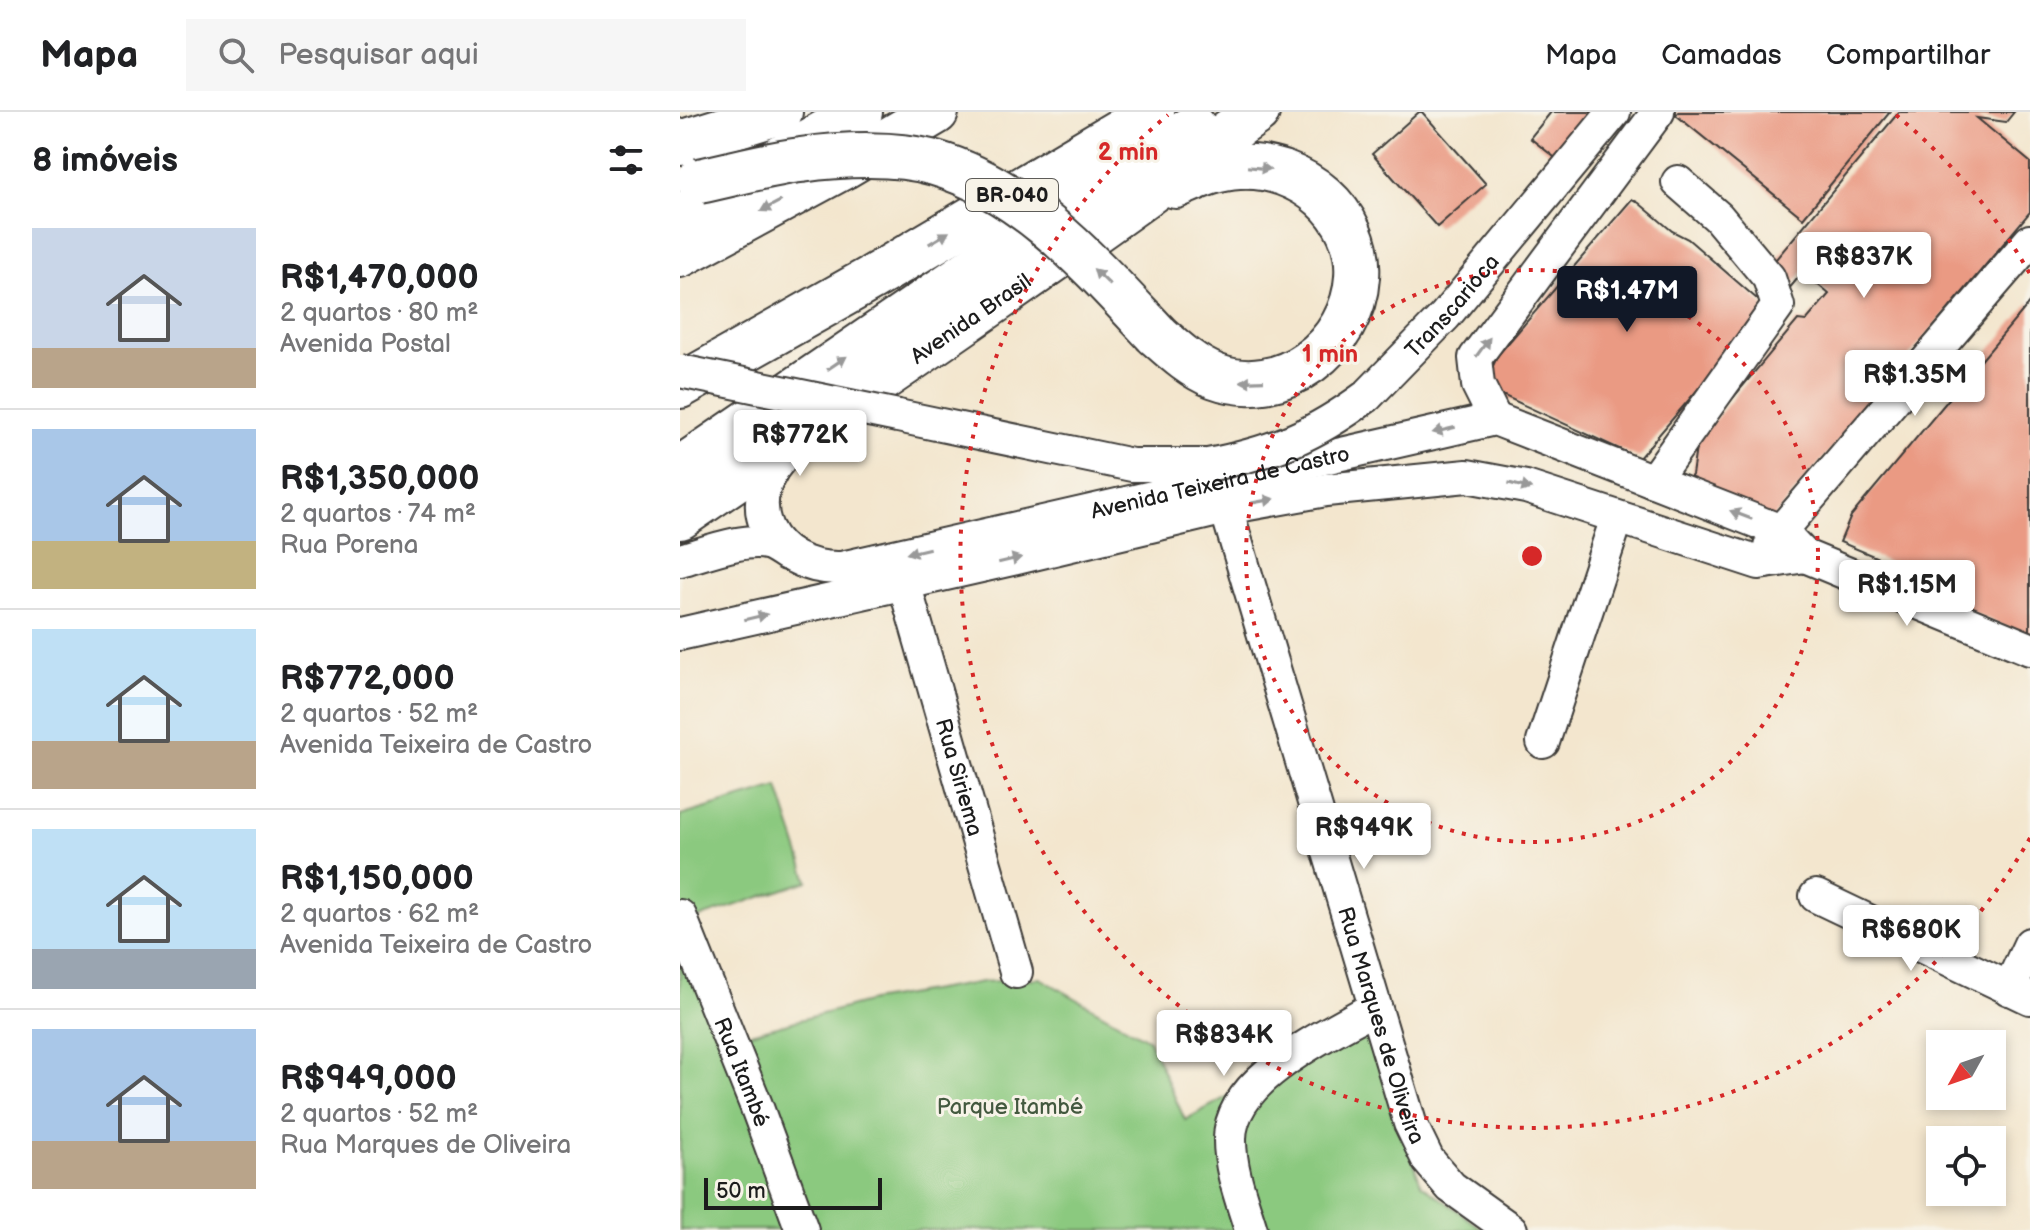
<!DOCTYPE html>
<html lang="pt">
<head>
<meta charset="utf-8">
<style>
  body { margin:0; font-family:"Balsamiq Sans",sans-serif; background:#f6f6f6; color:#202124; height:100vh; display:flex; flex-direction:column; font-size:30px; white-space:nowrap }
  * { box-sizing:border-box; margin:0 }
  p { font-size:26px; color:#757577 }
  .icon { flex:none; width:44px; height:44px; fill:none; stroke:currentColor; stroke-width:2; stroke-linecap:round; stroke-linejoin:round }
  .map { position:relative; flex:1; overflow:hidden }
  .sheet { display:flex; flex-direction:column; background:#fff; width:680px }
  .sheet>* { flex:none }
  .needle { width:52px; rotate:230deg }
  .tools { position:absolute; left:1246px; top:918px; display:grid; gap:16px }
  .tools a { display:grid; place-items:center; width:80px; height:80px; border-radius:0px; background:#fff; box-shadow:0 4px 12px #0003; font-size:40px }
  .scale { position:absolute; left:24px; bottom:20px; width:178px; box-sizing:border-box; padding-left:8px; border:4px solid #1c1c1c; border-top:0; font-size:22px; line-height:28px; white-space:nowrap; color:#1c1c1c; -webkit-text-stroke:6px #f7f3e8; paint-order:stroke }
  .price { position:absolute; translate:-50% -68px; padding:0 18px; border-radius:8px; background:#fff; color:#222; font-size:26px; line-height:52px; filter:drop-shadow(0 2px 4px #0008) }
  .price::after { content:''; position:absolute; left:50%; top:48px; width:24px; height:18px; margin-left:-12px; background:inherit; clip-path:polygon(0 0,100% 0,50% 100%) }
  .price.current { background:#111827; color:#fff }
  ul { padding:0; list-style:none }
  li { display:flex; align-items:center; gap:24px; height:200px; padding:0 32px }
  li+li { border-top:2px solid #e0e0e0 }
  li span { display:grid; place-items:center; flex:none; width:224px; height:160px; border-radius:0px; color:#555 }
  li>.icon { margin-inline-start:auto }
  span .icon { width:96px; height:96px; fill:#fffc; stroke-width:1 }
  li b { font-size:34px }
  h2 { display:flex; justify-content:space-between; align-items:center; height:96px; padding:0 32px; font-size:34px }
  header { display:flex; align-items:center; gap:48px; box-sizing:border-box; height:112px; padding:0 40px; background:#fff; border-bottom:2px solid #e0e0e0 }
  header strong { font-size:38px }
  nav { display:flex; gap:44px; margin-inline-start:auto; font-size:28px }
  .search { width:560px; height:72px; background:#f6f6f6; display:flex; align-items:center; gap:20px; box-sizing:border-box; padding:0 28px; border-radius:0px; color:#757577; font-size:30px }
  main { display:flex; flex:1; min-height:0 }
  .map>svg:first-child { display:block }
  .green { fill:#8bc97f; stroke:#54724e; stroke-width:2 }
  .building { fill:#ea9a83 }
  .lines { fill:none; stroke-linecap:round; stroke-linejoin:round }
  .minor-casing { stroke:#3c3a37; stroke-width:36 }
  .highway-casing { stroke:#3c3a37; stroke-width:48 }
  .minor { stroke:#fff; stroke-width:32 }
  .highway { stroke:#fff; stroke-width:44 }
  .minor-bridge-casing { stroke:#3c3a37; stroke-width:36; stroke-linecap:butt }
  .highway-bridge-casing { stroke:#3c3a37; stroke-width:48; stroke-linecap:butt }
  .minor-bridge { stroke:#fff; stroke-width:32 }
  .highway-bridge { stroke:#fff; stroke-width:44 }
  .oneway { fill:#999 }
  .ring { fill:none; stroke:#d62828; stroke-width:4; stroke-dasharray:4 8 }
  .labels { text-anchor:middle; stroke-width:6; stroke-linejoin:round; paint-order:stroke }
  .shield { fill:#f7f3e8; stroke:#5e5c59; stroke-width:2 }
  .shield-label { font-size:20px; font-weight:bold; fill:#1c1c1c }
  .street-label { font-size:22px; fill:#1c1c1c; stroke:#f7f3e8 }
  .park-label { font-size:22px; fill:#43593f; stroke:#f7f3e8 }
  .centre { fill:#d62828; stroke:#f7f3e8; stroke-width:4 }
  .ring-label { font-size:24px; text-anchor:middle; font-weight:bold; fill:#d62828; stroke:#f7f3e8; stroke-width:6; stroke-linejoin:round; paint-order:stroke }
</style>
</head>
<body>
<header>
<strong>Mapa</strong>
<div class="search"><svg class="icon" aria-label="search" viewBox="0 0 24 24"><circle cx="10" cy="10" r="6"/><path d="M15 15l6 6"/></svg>Pesquisar aqui</div>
<nav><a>Mapa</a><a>Camadas</a><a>Compartilhar</a></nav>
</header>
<main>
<section class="sheet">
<h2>8 imóveis<svg class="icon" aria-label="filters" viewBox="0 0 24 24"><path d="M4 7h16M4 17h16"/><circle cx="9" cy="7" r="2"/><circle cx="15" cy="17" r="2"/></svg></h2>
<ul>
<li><span style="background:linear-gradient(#c9d6e8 75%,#b9a48a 0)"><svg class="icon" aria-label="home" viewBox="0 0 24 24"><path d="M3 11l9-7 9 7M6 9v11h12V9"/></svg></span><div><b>R$1,470,000</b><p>2 quartos · 80 m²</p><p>Avenida Postal</p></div></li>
<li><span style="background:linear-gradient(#a9c7e8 70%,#c2b280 0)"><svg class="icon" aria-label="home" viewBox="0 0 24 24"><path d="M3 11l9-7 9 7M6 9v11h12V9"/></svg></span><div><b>R$1,350,000</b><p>2 quartos · 74 m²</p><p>Rua Porena</p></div></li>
<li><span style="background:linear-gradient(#bfe0f5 70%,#b9a48a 0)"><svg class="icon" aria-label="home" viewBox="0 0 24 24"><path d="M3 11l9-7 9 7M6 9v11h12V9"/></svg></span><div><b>R$772,000</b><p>2 quartos · 52 m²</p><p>Avenida Teixeira de Castro</p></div></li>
<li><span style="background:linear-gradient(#bfe0f5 75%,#9aa5b1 0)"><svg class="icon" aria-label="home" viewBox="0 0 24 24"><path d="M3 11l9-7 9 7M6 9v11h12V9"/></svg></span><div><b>R$1,150,000</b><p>2 quartos · 62 m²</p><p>Avenida Teixeira de Castro</p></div></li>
<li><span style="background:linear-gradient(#a9c7e8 70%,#b9a48a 0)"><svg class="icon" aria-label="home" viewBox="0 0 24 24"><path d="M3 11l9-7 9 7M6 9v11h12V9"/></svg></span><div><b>R$949,000</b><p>2 quartos · 52 m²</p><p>Rua Marques de Oliveira</p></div></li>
</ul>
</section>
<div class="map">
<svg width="1350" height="1118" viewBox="0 0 1350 1118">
  <rect width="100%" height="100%" fill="#f7f3e8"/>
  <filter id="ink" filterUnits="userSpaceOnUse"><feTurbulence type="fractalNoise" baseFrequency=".0125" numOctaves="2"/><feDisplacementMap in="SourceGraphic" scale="16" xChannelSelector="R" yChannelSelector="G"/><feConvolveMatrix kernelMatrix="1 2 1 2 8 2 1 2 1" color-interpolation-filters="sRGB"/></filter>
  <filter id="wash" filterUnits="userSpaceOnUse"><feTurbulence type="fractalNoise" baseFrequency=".006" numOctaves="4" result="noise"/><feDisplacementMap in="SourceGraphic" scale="32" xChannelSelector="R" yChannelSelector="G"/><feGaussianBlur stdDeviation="1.8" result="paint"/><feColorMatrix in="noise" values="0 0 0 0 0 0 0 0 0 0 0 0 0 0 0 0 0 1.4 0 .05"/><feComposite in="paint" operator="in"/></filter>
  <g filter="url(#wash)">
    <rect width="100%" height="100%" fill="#f3e6ce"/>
    <path class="green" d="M98,675L128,769L15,807L59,924L191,889L302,870L360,866L469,928L505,1008L686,908L741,1072L804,1118H0V704Z"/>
    <g id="blocks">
      <path class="building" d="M739,0H742L806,72L757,115L692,42Z
        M871,0H917L878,48L850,26Z
        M998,0H1210L1123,106L996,3Z
        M1219,0H1334L1326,10L1297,6L1350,50V100L1074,429L1005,372L1012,363L1017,329L1118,208L1126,209L1149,182L1123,160L1108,178L1086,159Z
        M952,87L959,91L992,119L1008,127L1085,194L1080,205L959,346L822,283L806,269L818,243Z
        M1350,190V526L1272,491L1265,474L1160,430L1171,404Z"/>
    </g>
  </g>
  <g filter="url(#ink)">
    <use href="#blocks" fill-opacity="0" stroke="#3c3a37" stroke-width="2"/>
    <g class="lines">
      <defs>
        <g id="minor">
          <path id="s1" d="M687,284L765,204L934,0"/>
          <path d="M218,304L452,353H528"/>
          <path d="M815,307L798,273L795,246L978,0"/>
          <path id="s2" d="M110,337C53,388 89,458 161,456L815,307L1101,419L1125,444L1350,537"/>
          <path d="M973,369L1098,194L1089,166L1038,105L998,70"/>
          <path id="s3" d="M546,396L730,1011L748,1048L771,1075L831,1118"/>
          <path d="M1090,435L1101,419L1350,129"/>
          <path d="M0,448C23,442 67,424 90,432C95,434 101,438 107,442"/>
          <path id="s4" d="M224,471L336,860"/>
          <path d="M0,522L337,446L546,396L646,378L787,364L846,375L1079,451L1125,444"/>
          <path d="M863,630L937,406"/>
          <path d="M1136,784L1350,886"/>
          <path id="s5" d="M0,804L76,993L122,1118"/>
          <path d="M1329,877L1350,832"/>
          <path d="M571,1118C562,1088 550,1059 550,1028C549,965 649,923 695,895"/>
        </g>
        <g id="highway">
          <path d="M0,31L100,0"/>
          <path d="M0,105L180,0"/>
          <path d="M0,143L163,55L256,0"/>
          <path d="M476,222C494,238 512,255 535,264C602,289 673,234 677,165C682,101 620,51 559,55C536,56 517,65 496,74"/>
          <path d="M0,274L192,166L472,0"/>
          <path d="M0,357L414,74L514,15"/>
          <path id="s6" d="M0,405C150,302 302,200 450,94C493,64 533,30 577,0"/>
        </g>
      </defs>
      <use href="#minor" class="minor-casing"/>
      <use href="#highway" class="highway-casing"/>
      <use href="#minor" class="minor"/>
      <use href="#highway" class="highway"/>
      <defs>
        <path id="minor-bridge" d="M0,259L218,304
          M528,353C594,340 633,324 687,284"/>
        <path id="highway-bridge" d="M19,69C53,62 87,52 121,48C163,42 215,40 255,51C347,78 413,155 476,222"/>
      </defs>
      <use href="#minor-bridge" class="minor-bridge-casing"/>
      <use href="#highway-bridge" class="highway-bridge-casing"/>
      <use href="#minor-bridge" class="minor-bridge"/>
      <use href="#highway-bridge" class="highway-bridge"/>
    </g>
    <defs><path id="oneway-solid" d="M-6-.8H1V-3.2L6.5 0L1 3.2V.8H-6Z" transform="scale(2)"/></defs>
    <g class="oneway">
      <use href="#oneway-solid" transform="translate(579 56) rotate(6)"/>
      <use href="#oneway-solid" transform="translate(91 94) rotate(152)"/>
      <use href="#oneway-solid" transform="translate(259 126) rotate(-31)"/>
      <use href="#oneway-solid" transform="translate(422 165) rotate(-136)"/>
      <use href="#oneway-solid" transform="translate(803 235) rotate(-54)"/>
      <use href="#oneway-solid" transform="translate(157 251) rotate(-34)"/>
      <use href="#oneway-solid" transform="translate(572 269) rotate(178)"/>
      <use href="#oneway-solid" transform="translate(764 318) rotate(167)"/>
      <use href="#oneway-solid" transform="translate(840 374) rotate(15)"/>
      <use href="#oneway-solid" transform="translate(583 389) rotate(-10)"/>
      <use href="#oneway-solid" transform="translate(1061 403) rotate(-159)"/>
      <use href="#oneway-solid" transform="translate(238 439) rotate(167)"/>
      <use href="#oneway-solid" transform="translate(330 448) rotate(-13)"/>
      <use href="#oneway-solid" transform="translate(76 505) rotate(-13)"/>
    </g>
  </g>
  <g class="ring">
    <circle cx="852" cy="444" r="286"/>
    <path d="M1350 726A572 572 0 1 1 488 3M1216 3A572 572 0 0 1 1350 162"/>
  </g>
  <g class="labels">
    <rect class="shield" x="286" y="67" width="92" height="32" rx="6"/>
    <g class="shield-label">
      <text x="332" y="90">BR-040</text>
    </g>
    <g class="street-label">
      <text dy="8" stroke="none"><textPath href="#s1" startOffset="124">Transcarioca</textPath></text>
      <text dy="8" stroke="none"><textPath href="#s6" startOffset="352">Avenida Brasil</textPath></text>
      <text dy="8" stroke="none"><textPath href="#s2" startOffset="566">Avenida Teixeira de Castro</textPath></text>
      <text dy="8" stroke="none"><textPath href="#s4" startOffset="202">Rua Siriema</textPath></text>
      <text dy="8" stroke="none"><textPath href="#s3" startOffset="540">Rua Marques de Oliveira</textPath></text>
      <text dy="8" stroke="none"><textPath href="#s5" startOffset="168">Rua Itambé</textPath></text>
    </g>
    <g class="park-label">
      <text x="330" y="1002">Parque Itambé</text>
    </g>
  </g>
  <circle cx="852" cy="444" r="12" class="centre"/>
  <g class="ring-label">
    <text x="448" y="48">2 min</text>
    <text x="650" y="250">1 min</text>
  </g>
</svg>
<div class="tools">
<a><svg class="needle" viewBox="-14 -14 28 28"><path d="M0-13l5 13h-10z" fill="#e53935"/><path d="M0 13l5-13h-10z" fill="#757577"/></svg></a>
<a><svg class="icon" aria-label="locate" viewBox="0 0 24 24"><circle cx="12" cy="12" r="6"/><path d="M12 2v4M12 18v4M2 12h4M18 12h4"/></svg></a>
</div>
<div class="scale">50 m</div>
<b class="price" style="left:1184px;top:188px">R$837K</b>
<b class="price current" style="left:947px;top:222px">R$1.47M</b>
<b class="price" style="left:1235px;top:306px">R$1.35M</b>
<b class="price" style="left:120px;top:366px">R$772K</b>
<b class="price" style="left:1227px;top:516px">R$1.15M</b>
<b class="price" style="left:684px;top:759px">R$949K</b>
<b class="price" style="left:1231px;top:861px">R$680K</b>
<b class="price" style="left:544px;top:966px">R$834K</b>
</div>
</main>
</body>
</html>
